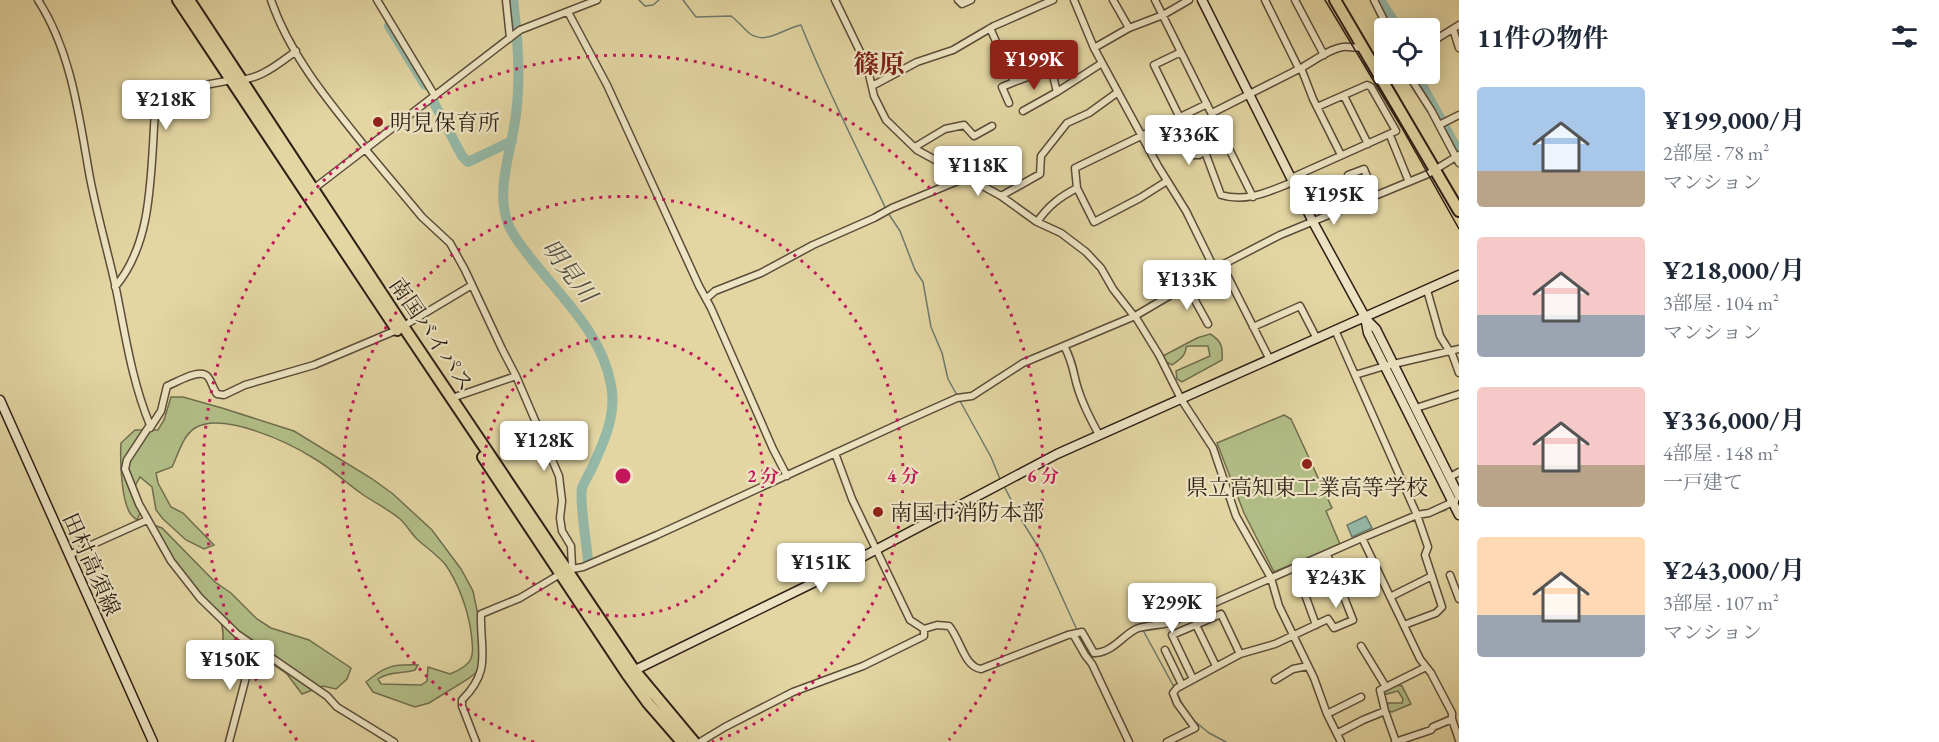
<!DOCTYPE html>
<html lang="ja">
<head>
<meta charset="utf-8">
<style>
  body { margin:0; font-family:"EB Garamond","Noto Serif JP",serif; background:#f6f6f7; color:#1f2937; height:100vh; display:flex; flex-direction:column; font-size:22px; white-space:nowrap }
  * { box-sizing:border-box; margin:0 }
  p { font-size:20px; color:#747a83 }
  .icon { flex:none; width:33px; height:33px; fill:none; stroke:currentColor; stroke-width:2; stroke-linecap:round; stroke-linejoin:round }
  .map { position:relative; flex:1; overflow:hidden }
  .side { display:flex; flex-direction:column; background:#fff; width:480px }
  .side>* { flex:none }
  .controls { position:absolute; left:1374px; top:18px; display:grid; gap:12px }
  .controls a { display:grid; place-items:center; width:66px; height:66px; border-radius:6px; background:#fff; box-shadow:0 3px 15px #0003; font-size:30px }
  .price { position:absolute; translate:-50% -51px; padding:0 14px; border-radius:6px; background:#fff; color:#222; font-size:20px; line-height:39px; filter:drop-shadow(0 2px 3px #0008) }
  .price::after { content:''; position:absolute; left:50%; top:36px; width:18px; height:14px; margin-left:-9px; background:inherit; clip-path:polygon(0 0,100% 0,50% 100%) }
  .price.on { background:#8f2418; color:#fff }
  ul { padding:0; list-style:none }
  li { display:flex; align-items:center; gap:18px; height:150px; padding:0 18px }
  li span { display:grid; place-items:center; flex:none; width:168px; height:120px; border-radius:6px; color:#555 }
  li>.icon { margin-inline-start:auto }
  span .icon { width:72px; height:72px; fill:#fffc; stroke-width:1 }
  li b { font-size:26px }
  h2 { display:flex; justify-content:space-between; align-items:center; height:72px; padding:0 18px; font-size:26px }
  main { display:flex; flex:1; min-height:0 }
  .map>svg:first-child { display:block }
  .green { fill:#b2be87; stroke:#706e4e; stroke-width:1.5 }
  .water { fill:#95b9a8; stroke:#6c7b6e; stroke-width:1.5 }
  .lines { fill:none; stroke-linecap:round; stroke-linejoin:round }
  .stream { stroke:#6c7b6e; stroke-width:1.5 }
  .river { stroke:#95b9a8; stroke-width:10 }
  .street-casing { stroke:#5b4d39; stroke-width:9 }
  .secondary-casing { stroke:#2e1f16; stroke-width:11 }
  .highway-casing { stroke:#2e1f16; stroke-width:14 }
  .street { stroke:#ede4c3; stroke-width:6 }
  .secondary { stroke:#ede4c3; stroke-width:8 }
  .highway { stroke:#e3d6a3; stroke-width:10 }
  .tram { stroke:#2e1f16; stroke-width:1.5 }
  .ring { fill:none; stroke:#c2185b; stroke-width:3; stroke-dasharray:3 6 }
  .poi-dot { fill:#8f2418; stroke:#ede4c3; stroke-width:2 }
  .labels { text-anchor:middle; stroke-width:4.5; stroke-linejoin:round; paint-order:stroke }
  .poi-label { font-size:22px; fill:#2e1f16; stroke:#ede4c3; text-anchor:start }
  .street-label { font-size:22px; fill:#2e1f16; stroke:#ede4c3 }
  .water-label { font-size:24px; font-style:italic; fill:#4d4d42; stroke:#ede4c3 }
  .quarter-label { font-size:26px; font-weight:bold; fill:#7a1f14; stroke:#ede4c3 }
  .centre { fill:#c2185b; stroke:#ede4c3; stroke-width:3 }
  .ring-label { font-size:18px; text-anchor:middle; font-weight:bold; fill:#c2185b; stroke:#ede4c3; stroke-width:4.5; stroke-linejoin:round; paint-order:stroke }
</style>
</head>
<body>
<main>
<div class="map">
<svg width="1459" height="742" viewBox="0 0 1459 742">
  <rect width="100%" height="100%" fill="#e3d6a3"/>
  <filter id="stains"><feTurbulence type="fractalNoise" baseFrequency=".00333" numOctaves="4"/><feColorMatrix values="0 0 0 0 .2 0 0 0 0 .09 0 0 0 0 .02 0 0 0 .5 -.17"/></filter>
  <radialGradient id="worn" r=".72"><stop offset=".6" stop-color="#630" stop-opacity="0"/><stop offset="1" stop-color="#630" stop-opacity=".3"/></radialGradient>
  <path class="green" d="M1210,334C1222,341 1223,348 1222,360L1182,382L1177,379L1176,371L1210,356L1208,346H1189L1186,347C1186,356 1179,360 1172,365L1164,361L1163,356L1197,338Z
    M171,397H183L222,408L294,431L371,478L393,494L432,530L461,569L473,591L479,620L482,668L468,679L429,703L415,707L373,692L366,682C385,666 393,664 418,665L415,670C402,674 390,671 378,679L381,684L421,685L427,681L428,667L450,674C475,664 474,657 471,632C468,610 458,582 445,564C437,555 427,548 418,540C411,534 407,525 400,519C388,509 375,503 362,494C346,483 332,469 315,459C290,443 223,411 195,428C183,435 178,455 172,467L156,473L158,483L171,507L183,513L214,545L204,549L186,540L163,519L156,510L152,487L140,477L134,488L141,511L137,520C134,517 131,516 130,513C121,499 120,459 121,443L135,430H158L164,420Z
    M1284,415L1291,419L1332,508L1326,511L1340,544L1274,572L1244,513L1217,443Z
    M151,524L162,528L215,582L231,593L257,619L271,628L309,640L351,668L347,679L336,689L323,686L302,694L287,674L237,639L223,645C223,636 224,626 219,617C216,611 209,605 204,600C185,579 154,554 151,524Z
    M1398,685L1402,686L1411,704L1392,712L1388,711L1386,707L1388,703H1402L1403,699L1398,691L1383,695L1382,691Z"/>
  <path class="water" d="M1366,516L1372,528L1352,537L1347,525Z"/>
  <g class="lines">
    <path class="stream" d="M639,0L645,6L653,5L659,0
      M683,0L696,17L731,16C738,21 743,28 749,33C766,46 784,28 801,25C826,88 857,148 886,209
      M888,213L900,231L915,270L923,282L931,327L942,353L948,379L958,397
      M960,401L991,457L1000,479
      M1004,486L1022,521L1042,553L1077,630
      M1433,514L1446,510
      M1366,540L1378,535
      M1331,555L1360,542
      M1144,632L1174,687
      M1080,637L1093,657L1104,655L1114,649
      M1118,646L1137,632L1163,628L1193,616
      M1177,693L1184,708
      M1192,719L1209,733L1226,742"/>
    <path class="river" d="M513,0C518,38 521,76 516,114C512,149 496,187 507,221C511,234 521,245 529,256C560,296 602,333 611,385C617,414 604,442 592,468C589,474 584,482 582,488C579,500 587,546 588,561
      M1380,0L1398,28
      M389,26L425,85
      M1416,74L1459,153
      M433,101L462,156L468,162L512,141"/>
    <defs>
      <path id="street" d="M38,0C72,53 79,117 90,178C97,214 107,249 115,284C125,332 131,379 150,425L127,460L125,469L139,504L171,561L200,598L237,634L327,696L337,707L394,742
        M271,0C290,56 330,103 367,149
        M377,0L435,96
        M506,0L510,38
        M835,0L867,66L874,96L886,120L917,150L1001,196L1037,222L1061,233L1086,252L1101,268L1113,289L1134,316
        M958,0L962,4L971,0
        M1074,0L1094,48L1158,166L1186,211L1215,270
        M1113,0L1129,28
        M1155,0L1253,197
        M1265,0L1299,69
        M1295,0L1324,55
        M1374,0L1388,28
        M568,12L607,85L699,286L711,308L773,449L787,476
        M990,28L1014,82L1036,74L1052,72L1057,92L1102,63
        M1402,28L1410,25
        M1453,29L1459,48
        M1430,43L1459,25
        M1094,48L1129,28L1163,15L1189,0
        M1408,74L1431,110L1459,163
        M872,86L917,62L953,50L994,26L1053,0
        M1344,96L1368,144
        M1009,103L1002,87L1014,82
        M1023,111L1057,92
        M1212,113L1301,68
        M1180,118L1154,65L1181,52
        M1168,124L1192,155H1199L1225,140
        M1439,125L1459,115
        M1391,138L1409,182
        M915,147L945,129L964,125L974,136L992,126
        M366,150L422,217L450,243L465,270L502,349L516,376L559,476L562,501L560,518L562,531L571,546L572,567
        M1205,152L1221,195C1246,203 1270,191 1293,182
        M1341,155L1313,99L1301,68C1314,61 1329,49 1343,47C1350,46 1355,49 1363,47
        M1348,175L1364,169L1375,196
        M1291,178L1396,131L1371,87L1367,85L1317,107
        M1077,188L1075,168L1207,104
        M312,190L520,30L597,0
        M1001,196L1040,174L1041,156L1067,123L1089,113L1118,92
        M1037,222C1049,205 1060,197 1077,188L1094,222L1140,198L1167,181
        M1222,265L1270,360
        M1187,286L1208,324
        M115,287C148,248 150,193 153,145C154,130 154,114 157,98L172,91L232,80C257,82 277,65 296,51
        M1427,290L1440,336L1450,352
        M706,299L715,291L761,273L813,245L874,218L892,208L965,178
        M1135,316L1159,355L1181,399L1213,448L1236,516L1271,578L1279,606L1314,678L1327,714L1341,742
        M1253,327L1300,306L1317,339
        M1335,330L1417,515L1428,547L1425,555L1442,607L1436,613L1404,625
        M1064,346C1071,358 1073,369 1076,382C1081,401 1090,418 1099,435
        M1451,351L1459,373
        M1355,375L1385,366L1459,349
        M452,398L516,376
        M1416,408L1459,394
        M150,428L161,411L167,386C176,383 200,367 208,377C212,382 213,389 217,394L224,395L245,385L314,365L397,330L472,285
        M835,453L852,499L910,620L924,629
        M1450,477L1459,472
        M1362,538L1420,659L1431,673L1452,713V719L1459,740
        M69,555L147,520
        M1295,567L1316,625
        M1450,575L1459,599
        M1390,597L1432,576
        M1196,625L1216,666
        M924,629L937,625L949,626C960,638 964,667 981,669L1068,635L1082,632L1094,653C1112,653 1122,636 1136,629C1141,626 1161,625 1169,623L1362,538L1417,515L1429,513L1455,501
        M1073,634L1085,655L1092,664L1129,742
        M1361,646L1386,687
        M1165,650L1182,685
        M1193,679L1172,635L1221,614L1240,654
        M1275,680L1293,669L1308,666
        M1385,711L1396,742
        M1327,714L1361,697
        M1338,733L1363,720L1385,711L1380,690L1426,667
        M229,742L254,647
        M476,742L462,706V700C492,670 480,652 481,614L520,598L567,570L583,567L657,535L901,423L957,398L972,396L1023,363L1135,316L1222,265L1280,235L1428,174L1459,155
        M700,742L725,727L793,692L863,666L924,636V629
        M1167,742L1195,728L1177,703L1173,693L1177,688L1240,654L1275,644L1328,619L1334,628L1353,620L1327,554
        M1395,742L1431,730L1433,727L1452,719"/>
      <path id="secondary" d="M1202,0L1313,222L1365,317L1368,333L1459,515
        M1365,318L1376,329L1459,496
        M0,400L153,742
        M629,673L813,583L1057,454L1459,275"/>
      <path id="highway" d="M178,0L397,330
        M189,0L403,326L634,670L694,742
        M1335,0L1459,211
        M483,457L627,674L648,703L682,742"/>
    </defs>
    <use href="#street" class="street-casing"/>
    <use href="#secondary" class="secondary-casing"/>
    <use href="#highway" class="highway-casing"/>
    <use href="#street" class="street"/>
    <use href="#secondary" class="secondary"/>
    <use href="#highway" class="highway"/>
    <path class="tram" d="M1325,0L1402,128L1459,229"/>
  </g>
  <g class="ring">
    <circle cx="623" cy="476" r="140"/>
    <path d="M534 742A280 280 0 1 1 712 742"/>
    <path d="M297 740A420 420 0 1 1 949 740"/>
  </g>
  <g class="poi-dot">
    <circle cx="378" cy="122" r="6"/>
    <circle cx="1307" cy="464" r="6"/>
    <circle cx="878" cy="512" r="6"/>
  </g>
  <g class="labels">
    <g class="poi-label">
      <text x="390" y="130">明見保育所</text>
      <text x="1307" y="495" text-anchor="middle">県立高知東工業高等学校</text>
      <text x="890" y="520">南国市消防本部</text>
    </g>
    <g class="street-label">
      <text transform="translate(432 334) rotate(56)" y="8">南国バイパス</text>
      <text transform="translate(92 564) rotate(66)" y="8">田村高須線</text>
    </g>
    <g class="water-label">
      <text transform="translate(569 271) rotate(52)" y="8">明見川</text>
    </g>
    <g class="quarter-label">
      <text x="879" y="73">篠原</text>
    </g>
  </g>
  <circle cx="623" cy="476" r="9" class="centre"/>
  <g class="ring-label">
    <text x="763" y="482">2 分</text>
    <text x="903" y="482">4 分</text>
    <text x="1043" y="482">6 分</text>
  </g>
  <rect width="100%" height="100%" filter="url(#stains)"/>
  <rect width="100%" height="100%" fill="url(#worn)"/>
</svg>
<div class="controls">
<a><svg class="icon" aria-label="locate" viewBox="0 0 24 24"><circle cx="12" cy="12" r="6"/><path d="M12 2v4M12 18v4M2 12h4M18 12h4"/></svg></a>
</div>
<b class="price on" style="left:1034px;top:91px">¥199K</b>
<b class="price" style="left:166px;top:131px">¥218K</b>
<b class="price" style="left:1189px;top:166px">¥336K</b>
<b class="price" style="left:978px;top:197px">¥118K</b>
<b class="price" style="left:1334px;top:226px">¥195K</b>
<b class="price" style="left:1187px;top:311px">¥133K</b>
<b class="price" style="left:544px;top:472px">¥128K</b>
<b class="price" style="left:821px;top:594px">¥151K</b>
<b class="price" style="left:1336px;top:609px">¥243K</b>
<b class="price" style="left:1172px;top:634px">¥299K</b>
<b class="price" style="left:230px;top:691px">¥150K</b>
</div>
<section class="side">
<h2>11件の物件<svg class="icon" aria-label="filters" viewBox="0 0 24 24"><path d="M4 7h16M4 17h16"/><circle cx="9" cy="7" r="2"/><circle cx="15" cy="17" r="2"/></svg></h2>
<ul>
<li><span style="background:linear-gradient(#a9c7e8 70%,#b9a48a 0)"><svg class="icon" aria-label="home" viewBox="0 0 24 24"><path d="M3 11l9-7 9 7M6 9v11h12V9"/></svg></span><div><b>¥199,000/月</b><p>2部屋 · 78 m²</p><p>マンション</p></div></li>
<li><span style="background:linear-gradient(#f6c9c9 65%,#9aa5b1 0)"><svg class="icon" aria-label="home" viewBox="0 0 24 24"><path d="M3 11l9-7 9 7M6 9v11h12V9"/></svg></span><div><b>¥218,000/月</b><p>3部屋 · 104 m²</p><p>マンション</p></div></li>
<li><span style="background:linear-gradient(#f6c9c9 65%,#b9a48a 0)"><svg class="icon" aria-label="home" viewBox="0 0 24 24"><path d="M3 11l9-7 9 7M6 9v11h12V9"/></svg></span><div><b>¥336,000/月</b><p>4部屋 · 148 m²</p><p>一戸建て</p></div></li>
<li><span style="background:linear-gradient(#ffd9b3 65%,#9aa5b1 0)"><svg class="icon" aria-label="home" viewBox="0 0 24 24"><path d="M3 11l9-7 9 7M6 9v11h12V9"/></svg></span><div><b>¥243,000/月</b><p>3部屋 · 107 m²</p><p>マンション</p></div></li>
</ul>
</section>
</main>
</body>
</html>
